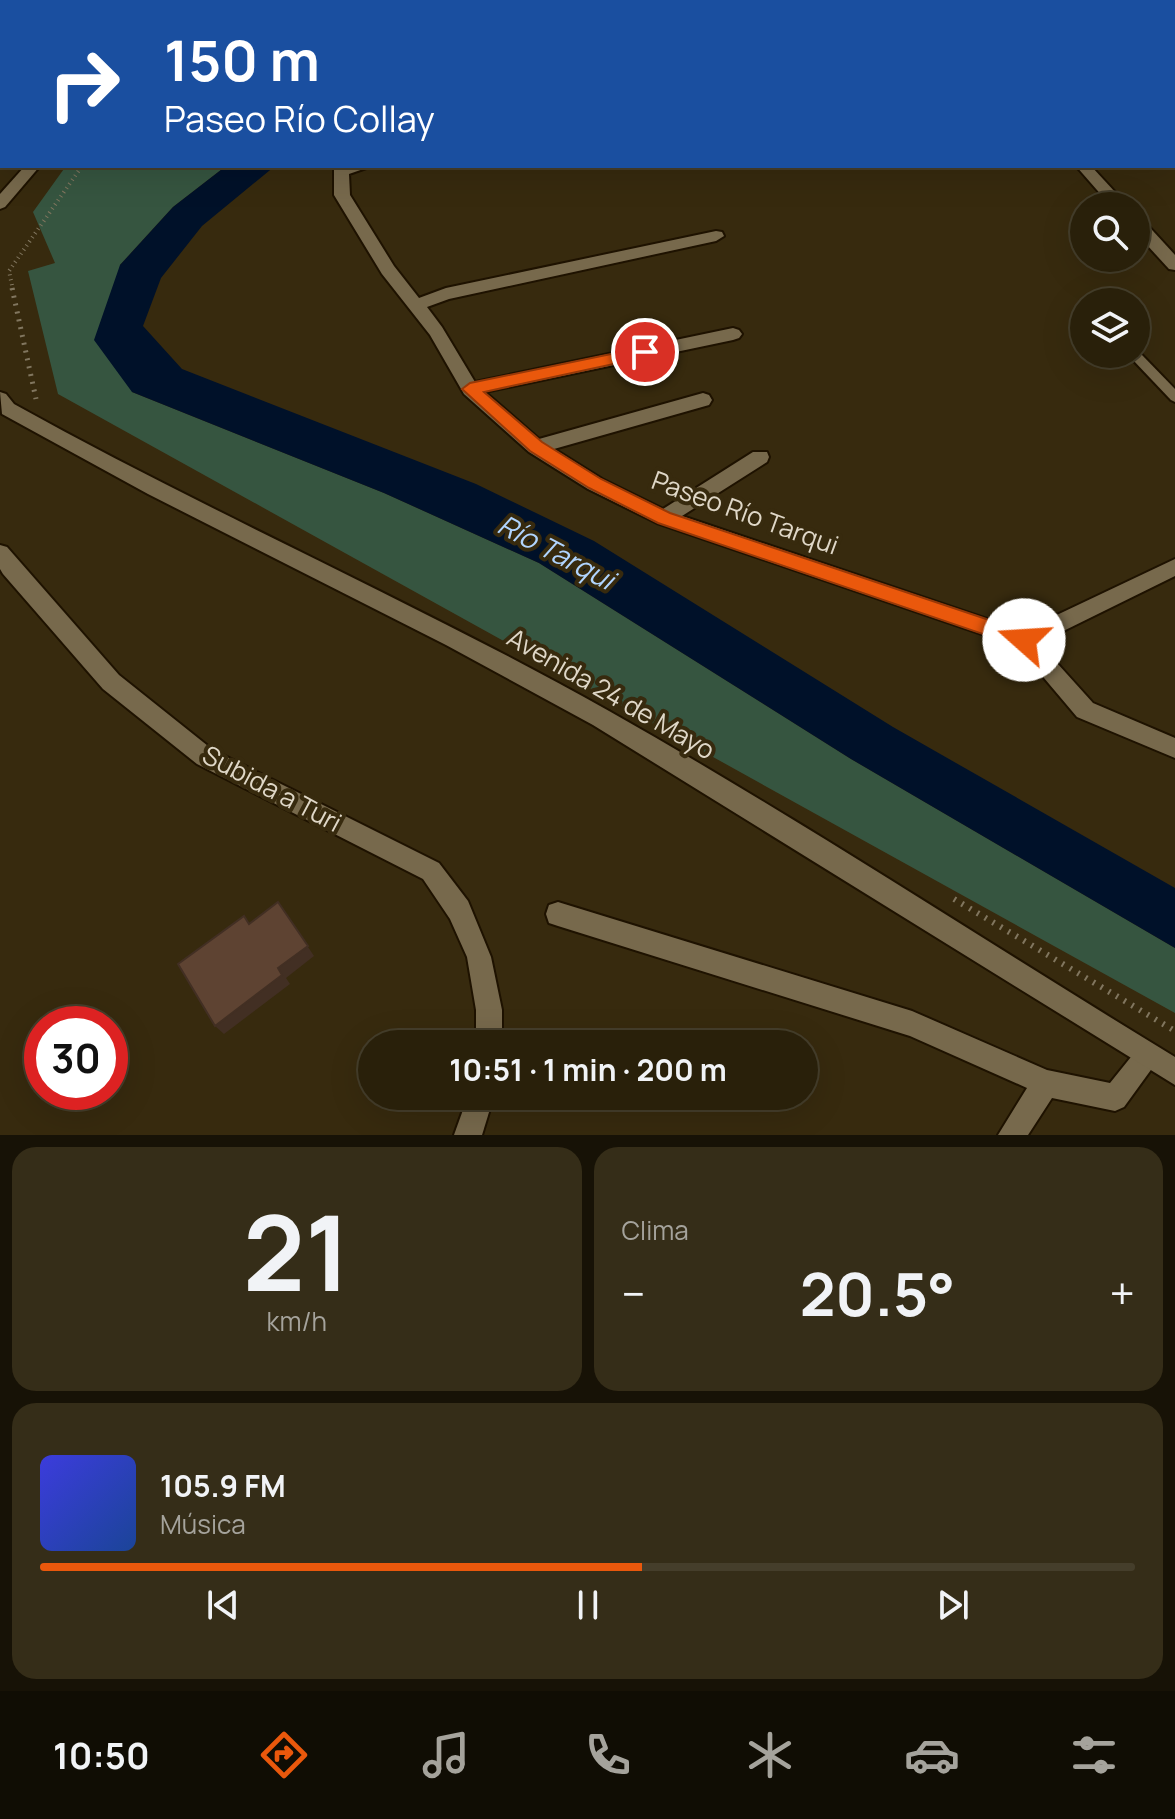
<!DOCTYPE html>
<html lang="es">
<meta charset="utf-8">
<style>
:root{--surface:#29200a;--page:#352d18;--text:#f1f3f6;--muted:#a5a39c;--line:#453e2b;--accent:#ea580c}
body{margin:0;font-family:Manrope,sans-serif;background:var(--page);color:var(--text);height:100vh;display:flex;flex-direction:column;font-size:30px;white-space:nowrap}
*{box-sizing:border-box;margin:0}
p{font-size:26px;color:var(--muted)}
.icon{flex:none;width:44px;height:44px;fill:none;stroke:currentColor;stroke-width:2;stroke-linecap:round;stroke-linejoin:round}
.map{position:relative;height:1135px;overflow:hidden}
.details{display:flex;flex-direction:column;gap:12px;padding:12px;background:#171206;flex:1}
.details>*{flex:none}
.banner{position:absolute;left:0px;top:0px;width:1176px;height:168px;box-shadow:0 8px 32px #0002,0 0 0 2px var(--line);background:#1a4fa0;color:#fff;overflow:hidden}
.controls{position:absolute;left:1070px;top:192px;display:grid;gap:16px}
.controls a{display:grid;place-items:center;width:80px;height:80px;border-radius:50%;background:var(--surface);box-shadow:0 8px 32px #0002,0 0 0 2px var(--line);font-size:40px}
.speed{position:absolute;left:24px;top:1006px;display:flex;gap:16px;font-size:40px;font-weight:700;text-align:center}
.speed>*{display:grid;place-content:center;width:104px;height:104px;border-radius:50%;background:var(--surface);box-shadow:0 8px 32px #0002,0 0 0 2px var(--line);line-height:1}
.speed .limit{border:12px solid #d22;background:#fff;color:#111}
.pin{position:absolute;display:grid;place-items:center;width:68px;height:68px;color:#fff;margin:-34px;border:4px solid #fff;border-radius:50%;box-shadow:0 2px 8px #0007}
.me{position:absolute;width:88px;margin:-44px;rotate:289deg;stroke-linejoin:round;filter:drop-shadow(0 0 6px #0008)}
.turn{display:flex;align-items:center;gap:28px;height:168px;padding:0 32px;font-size:36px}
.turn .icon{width:104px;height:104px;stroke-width:2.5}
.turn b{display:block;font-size:56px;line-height:68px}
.big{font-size:60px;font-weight:700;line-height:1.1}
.details .card{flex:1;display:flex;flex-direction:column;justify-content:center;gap:12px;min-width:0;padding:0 28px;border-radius:24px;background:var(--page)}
.details .dial{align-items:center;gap:0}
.dial b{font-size:104px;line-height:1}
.song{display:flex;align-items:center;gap:24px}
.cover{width:96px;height:96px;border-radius:12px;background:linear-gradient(135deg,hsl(240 70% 55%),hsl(220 70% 35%))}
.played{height:8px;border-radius:4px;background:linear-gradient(90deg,var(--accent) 55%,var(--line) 55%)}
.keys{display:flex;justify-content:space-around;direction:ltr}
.heat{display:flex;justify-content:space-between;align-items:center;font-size:44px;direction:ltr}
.details .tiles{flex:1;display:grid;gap:12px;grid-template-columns:1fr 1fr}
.card:last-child{grid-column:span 2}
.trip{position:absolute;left:358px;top:1030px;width:460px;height:80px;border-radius:40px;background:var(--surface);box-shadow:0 8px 32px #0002,0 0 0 2px var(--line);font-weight:700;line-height:80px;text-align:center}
.tab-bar{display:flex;height:128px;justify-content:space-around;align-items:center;background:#100d04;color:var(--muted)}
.tab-bar .icon{width:56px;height:56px}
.tab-bar .on{color:var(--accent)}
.tab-bar b{font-size:36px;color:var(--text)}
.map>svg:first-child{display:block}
.green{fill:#365540}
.water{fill:#001129}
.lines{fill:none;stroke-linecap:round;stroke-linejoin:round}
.service-casing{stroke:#1e1200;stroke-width:4}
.minor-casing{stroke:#1e1200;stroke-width:4}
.secondary-casing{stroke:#1e1200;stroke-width:4}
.path-far2{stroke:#81765f;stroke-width:4;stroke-dasharray:1 4;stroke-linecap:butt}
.path-far1{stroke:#81765f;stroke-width:5;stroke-dasharray:2 6;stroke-linecap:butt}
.path{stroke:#81765f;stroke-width:6;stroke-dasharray:2 7;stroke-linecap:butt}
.service{fill:#77694c;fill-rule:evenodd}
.minor{fill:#77694c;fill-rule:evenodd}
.secondary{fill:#77694c;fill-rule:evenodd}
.shaded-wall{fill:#422f23}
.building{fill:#5e4332;stroke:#422f23;stroke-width:2}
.route{fill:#ea580c;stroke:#983908;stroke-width:2}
.labels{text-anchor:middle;stroke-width:8;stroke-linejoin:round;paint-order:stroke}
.street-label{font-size:26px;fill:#dfd7c7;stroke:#372a0e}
.water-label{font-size:28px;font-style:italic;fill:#b0d4fe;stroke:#372a0e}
</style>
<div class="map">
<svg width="1175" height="1135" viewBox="0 0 1175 1135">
<rect width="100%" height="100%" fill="#372a0e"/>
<path class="green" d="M66 166H226L173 207 120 265 132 392 384 493 539 563 851 759 1175 948V1013L58 394 28 271 55 263 33 212Z"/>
<path class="water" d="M226 166H275L202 226 161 278 143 326 182 369 476 484 594 541 893 727 1175 888V948L851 759 539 563 384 493 132 392 94 340 120 265 173 207Z"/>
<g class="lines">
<defs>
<g id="service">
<path d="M478 0H487L488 2H479Z"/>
<path d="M1136 353 1141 354 1175 389V402L1171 400 1133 360 1131 357Z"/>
</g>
<g id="minor">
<rect x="345" y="0" width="12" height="2"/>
<path d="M884 0H900L901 2H885Z"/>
<rect x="1174" y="51" width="1" height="9"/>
<path d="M334 166H372L349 174 350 195 394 266 419 298 446 288 716 231 722 232 724 236 716 241 449 299 427 307 442 327 475 382 733 328 739 330 742 334 739 338 733 340 485 392 539 439 703 393 709 395 712 400 709 405 554 449 602 479 663 509 753 452H767L769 457 767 462 682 516 1023 631 1175 559V576L1039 643 1093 703 1175 738V758L1077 717 1017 646 657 523 588 489 529 452 464 394 430 335 382 274 334 195Z"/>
<path d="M1076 166H1091L1128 206H1111Z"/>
<path d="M1136 218 1142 219 1175 255V270L1169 269 1136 233Z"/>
<path d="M558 902 912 1011 1047 1070 1110 1083 1139 1047 1148 1043 1157 1047 1161 1056 1124 1107 1115 1111 1052 1098 1028 1135H998L1027 1088 910 1036 558 926 549 923 546 914 549 905Z"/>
</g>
<g id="secondary">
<path d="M25 166H40L5 207 0 209V194Z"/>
<path d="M0 392 6 394 14 404C210 513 415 602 609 711 802 820 986 942 1175 1057V1085L593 725 446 645 148 494 2 414Z"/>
<path d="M0 545 7 547 119 675 213 750 439 863 468 901 491 957 502 1010V1044H476V1010L467 957 450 919 423 879 197 764 103 689 3 574 0 569Z"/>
<path d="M468 1096H494L482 1135H454Z"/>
</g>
</defs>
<use href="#service" class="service-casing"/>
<use href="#minor" class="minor-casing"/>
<use href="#secondary" class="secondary-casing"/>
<path class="path-far2" d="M13 290 9 271 82 166"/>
<path class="path-far1" d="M12 288 36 399"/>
<path class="path" d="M954 899 1175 1031"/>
<use href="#service" class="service"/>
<use href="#minor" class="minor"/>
<use href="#secondary" class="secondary"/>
</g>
<g class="shaded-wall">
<path d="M2 120V157L0 160V123Z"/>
<path d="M278 902 314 956 286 978 290 984 224 1034 215 1026 278 968Z"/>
</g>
<g class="building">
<path d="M2 76V120L0 123V78Z"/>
<path d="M278 902 308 946 278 968 282 975 215 1026 178 964 244 916 249 924Z"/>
</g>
<path class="route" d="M645 347 651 348V356L484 392 542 442 601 479 670 513 1031 634 1033 640 1031 646 1024 648 658 523 589 488 530 451 462 389 470 383Z"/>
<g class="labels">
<g class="street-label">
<text transform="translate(745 513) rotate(20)" y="9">Paseo Río Tarqui</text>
<text transform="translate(611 694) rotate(30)" y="9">Avenida 24 de Mayo</text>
<text transform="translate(272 789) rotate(28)" y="9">Subida a Turi</text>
</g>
<g class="water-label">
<text transform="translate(556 552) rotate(28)" y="10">Río Tarqui</text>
</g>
</g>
</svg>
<div class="controls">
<a><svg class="icon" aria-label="search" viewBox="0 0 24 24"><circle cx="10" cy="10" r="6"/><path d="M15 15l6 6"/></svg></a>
<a><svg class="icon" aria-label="layers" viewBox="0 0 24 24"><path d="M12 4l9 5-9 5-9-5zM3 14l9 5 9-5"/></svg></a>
</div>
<div class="speed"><div class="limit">30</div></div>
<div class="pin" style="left:645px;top:352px;background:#d93025"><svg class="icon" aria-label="arrive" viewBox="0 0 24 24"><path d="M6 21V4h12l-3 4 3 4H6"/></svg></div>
<svg class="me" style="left:1024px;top:640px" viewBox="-20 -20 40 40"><circle r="19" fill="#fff"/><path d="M0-13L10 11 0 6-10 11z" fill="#ea580c"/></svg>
<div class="trip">10:51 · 1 min · 200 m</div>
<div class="banner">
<div class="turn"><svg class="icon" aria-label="right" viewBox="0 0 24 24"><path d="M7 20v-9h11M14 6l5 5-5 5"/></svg><div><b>150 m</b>Paseo Río Collay</div></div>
</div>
</div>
<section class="details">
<div class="tiles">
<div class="card dial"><b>21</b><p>km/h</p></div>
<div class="card"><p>Clima</p>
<div class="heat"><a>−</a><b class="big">20.5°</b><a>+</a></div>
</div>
<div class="card">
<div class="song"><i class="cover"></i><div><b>105.9 FM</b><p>Música</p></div></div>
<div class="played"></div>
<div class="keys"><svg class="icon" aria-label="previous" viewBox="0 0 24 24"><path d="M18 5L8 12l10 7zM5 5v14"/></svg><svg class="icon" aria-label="pause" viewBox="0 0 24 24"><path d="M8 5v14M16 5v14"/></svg><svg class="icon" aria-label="next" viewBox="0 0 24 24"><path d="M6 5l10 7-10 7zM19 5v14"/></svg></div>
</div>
</div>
</section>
<nav class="tab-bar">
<b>10:50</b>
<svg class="icon on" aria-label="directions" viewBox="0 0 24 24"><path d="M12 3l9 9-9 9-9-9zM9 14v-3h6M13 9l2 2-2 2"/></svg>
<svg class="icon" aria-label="music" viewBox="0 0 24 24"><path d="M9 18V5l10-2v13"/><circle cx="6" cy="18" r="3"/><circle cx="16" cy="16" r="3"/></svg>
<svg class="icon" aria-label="phone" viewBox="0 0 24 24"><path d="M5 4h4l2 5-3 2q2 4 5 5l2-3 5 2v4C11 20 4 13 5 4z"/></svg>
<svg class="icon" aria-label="climate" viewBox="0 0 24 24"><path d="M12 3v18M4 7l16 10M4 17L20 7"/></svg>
<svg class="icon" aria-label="car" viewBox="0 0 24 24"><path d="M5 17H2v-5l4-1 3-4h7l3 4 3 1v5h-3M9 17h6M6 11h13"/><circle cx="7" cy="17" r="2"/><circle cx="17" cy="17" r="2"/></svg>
<svg class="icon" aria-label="filters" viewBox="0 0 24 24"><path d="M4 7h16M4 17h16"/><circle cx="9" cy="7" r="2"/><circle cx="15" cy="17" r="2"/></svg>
</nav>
